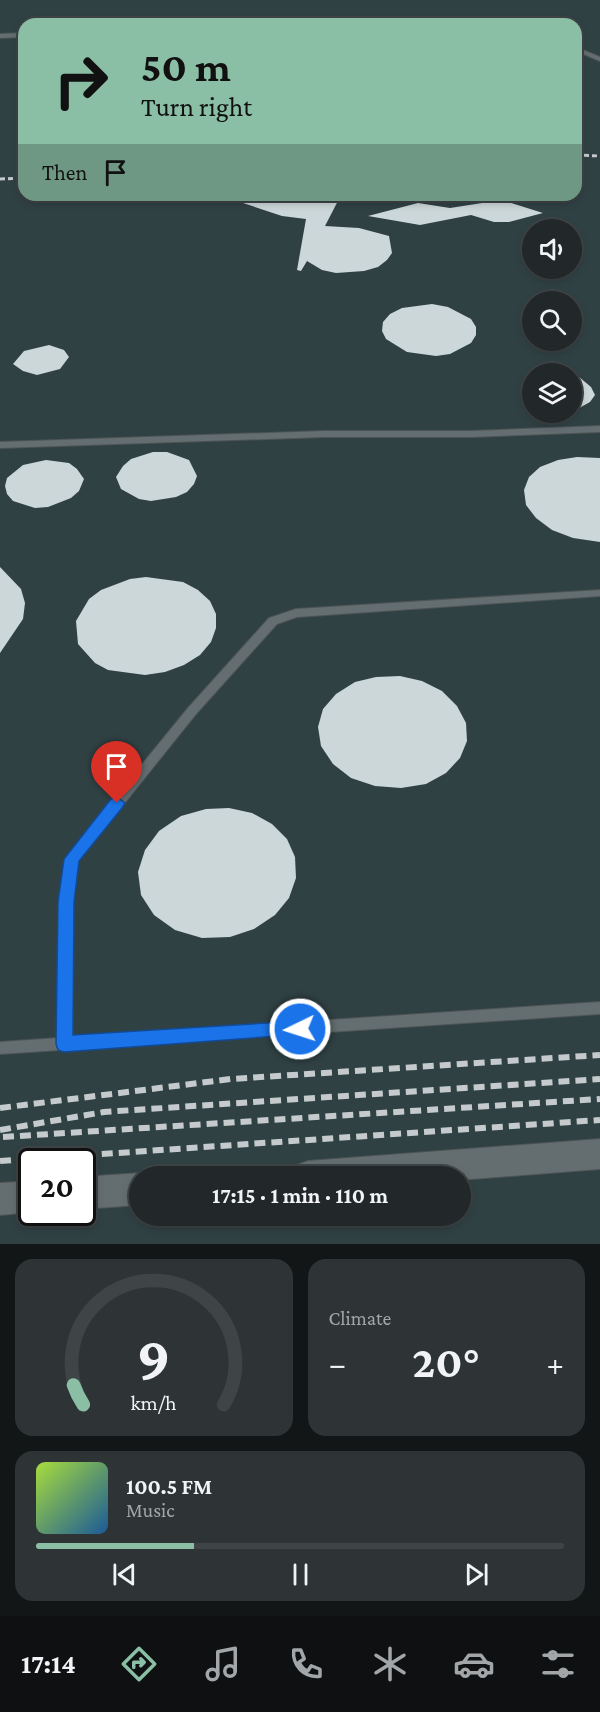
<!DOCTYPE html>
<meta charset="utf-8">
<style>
:root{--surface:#22282a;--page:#2e3436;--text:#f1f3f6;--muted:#a2a6a8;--line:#3f4447;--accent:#8abfa5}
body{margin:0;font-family:"Crimson Pro",serif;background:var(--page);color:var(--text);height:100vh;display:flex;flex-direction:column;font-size:22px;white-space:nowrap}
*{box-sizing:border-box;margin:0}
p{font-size:20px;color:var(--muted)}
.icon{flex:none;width:33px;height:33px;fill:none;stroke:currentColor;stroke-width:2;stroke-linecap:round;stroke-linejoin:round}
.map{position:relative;height:1244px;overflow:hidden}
.side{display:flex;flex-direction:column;gap:15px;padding:15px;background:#131617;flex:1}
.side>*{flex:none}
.guide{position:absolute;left:18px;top:18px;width:564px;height:183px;border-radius:18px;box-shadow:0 3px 9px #0003,0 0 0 2px var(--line);background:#8abfa5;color:#111;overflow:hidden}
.tools{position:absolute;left:522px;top:219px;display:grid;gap:12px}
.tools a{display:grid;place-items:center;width:60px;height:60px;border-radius:50%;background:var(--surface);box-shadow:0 3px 9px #0003,0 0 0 2px var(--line);font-size:30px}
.speed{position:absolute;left:18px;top:1148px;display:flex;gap:12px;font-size:30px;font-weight:700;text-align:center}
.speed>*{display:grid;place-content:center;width:78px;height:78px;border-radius:50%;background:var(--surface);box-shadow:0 3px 9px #0003,0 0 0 2px var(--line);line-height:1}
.speed .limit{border:3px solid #111;border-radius:9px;background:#fff;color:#111}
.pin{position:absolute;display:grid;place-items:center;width:51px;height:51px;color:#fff;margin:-62px -26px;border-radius:50% 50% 50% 0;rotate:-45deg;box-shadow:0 0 6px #0007}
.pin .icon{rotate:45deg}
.me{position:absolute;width:66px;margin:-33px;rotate:266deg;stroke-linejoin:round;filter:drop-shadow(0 0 4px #0008)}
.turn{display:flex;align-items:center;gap:21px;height:126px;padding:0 24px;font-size:27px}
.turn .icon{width:78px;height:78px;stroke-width:2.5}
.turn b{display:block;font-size:42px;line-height:51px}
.then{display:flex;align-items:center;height:57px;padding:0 24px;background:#0003;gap:12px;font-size:22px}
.big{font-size:45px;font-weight:700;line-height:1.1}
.side .widget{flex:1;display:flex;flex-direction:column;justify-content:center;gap:9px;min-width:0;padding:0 21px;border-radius:18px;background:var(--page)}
.side .dial{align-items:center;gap:0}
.dial svg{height:156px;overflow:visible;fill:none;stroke:var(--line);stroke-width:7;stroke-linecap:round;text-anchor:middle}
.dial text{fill:var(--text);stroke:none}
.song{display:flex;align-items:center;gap:18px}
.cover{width:72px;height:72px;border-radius:9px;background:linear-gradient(135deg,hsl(80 70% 55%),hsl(210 70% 35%))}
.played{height:6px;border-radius:3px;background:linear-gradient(90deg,var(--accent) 30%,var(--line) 30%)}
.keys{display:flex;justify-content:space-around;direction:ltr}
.heat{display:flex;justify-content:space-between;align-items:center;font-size:33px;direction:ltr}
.side .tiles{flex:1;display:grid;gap:15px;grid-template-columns:1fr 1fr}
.widget:last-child{grid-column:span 2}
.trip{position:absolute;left:129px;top:1166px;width:342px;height:60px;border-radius:30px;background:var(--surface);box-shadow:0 3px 9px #0003,0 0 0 2px var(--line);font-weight:700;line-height:60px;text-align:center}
.tab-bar{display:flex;height:96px;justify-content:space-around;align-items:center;background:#0e1011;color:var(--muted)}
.tab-bar .icon{width:42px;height:42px}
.tab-bar .active{color:var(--accent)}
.tab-bar b{font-size:27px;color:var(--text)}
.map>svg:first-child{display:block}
.built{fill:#304144;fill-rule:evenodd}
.building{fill:#ccd7d9}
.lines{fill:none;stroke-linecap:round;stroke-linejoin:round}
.service-casing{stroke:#4d5455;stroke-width:2}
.minor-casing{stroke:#4d5455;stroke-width:2}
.service{fill:#646e70;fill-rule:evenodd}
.minor{fill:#646e70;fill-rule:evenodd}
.rail-far1{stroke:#c5cbcc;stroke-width:3;stroke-dasharray:5 3;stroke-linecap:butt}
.rail{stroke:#c5cbcc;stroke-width:6;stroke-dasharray:11 6;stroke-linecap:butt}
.route{fill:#1a73e8;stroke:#114b97;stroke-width:1.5}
</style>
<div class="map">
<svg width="600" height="1244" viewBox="0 0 600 1244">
<rect width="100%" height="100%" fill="#2e3638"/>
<path class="built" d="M0 0H600V1244H0ZM24 24H576V195H24ZM532 230H572V268H532ZM532 302H572V340H532ZM532 374H572V412H532ZM32 1161H82V1212H32ZM140 1176H460V1215H140Z"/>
<g class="building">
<path d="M232 195H341L325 226 359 228 389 236 392 253 387 260 378 267 364 271 336 273 322 270 307 261 301 271 297 270 306 219 282 216 231 199Z"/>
<path d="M495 201 508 202 543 213 509 222H494L471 215 420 225 368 216 418 203 450 208Z"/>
<path d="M432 304 448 307 471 319 476 327V335L471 343 450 354 436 356 407 352 386 339 382 331 383 322 390 314 402 308Z"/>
<path d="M49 345 64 350 69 357 60 369 37 375 23 371 13 364 24 351Z"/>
<path d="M572 371 591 387 595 395 590 402 572 412Z"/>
<path d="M153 452H167L189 460 197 476 194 484 187 492 176 497 151 501 139 499 121 489 116 477 123 466 131 459Z"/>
<path d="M577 457 600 458V542L573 538 552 530 536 518 526 505 524 490 529 477 540 467 558 460Z"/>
<path d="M46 460 69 463 77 469 84 479 79 491 71 498 48 507 35 508 13 501 7 494 5 486 7 478 23 465Z"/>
<path d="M0 567 21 589 25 603 23 619 0 653Z"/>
<path d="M146 577 183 582 198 590 210 601 216 614V628L211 642 200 655 184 665 165 672 145 675 108 670 95 663 78 644 76 621 89 599 101 590 130 579Z"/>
<path d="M400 676 422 681 442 691 457 706 466 723 467 741 460 758 446 773 426 784 401 788 375 786 351 778 333 764 321 746 318 727 323 709 336 694 355 682 376 677Z"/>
<path d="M229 808 252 813 272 824 287 839 295 857 296 878 289 898 275 915 254 929 230 937 202 938 175 930 154 915 141 895 138 872 145 850 159 831 181 816 206 809Z"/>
</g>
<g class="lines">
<defs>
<g id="service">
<path d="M407 22H518L521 24H404Z"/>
<path d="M24 33V37L0 38V34Z"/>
<path d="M576 47 600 57V61L576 51Z"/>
<path d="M600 426V432L472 437H324L0 448V442L324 431H472Z"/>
<path d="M600 590V596L297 617 277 624 196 714 78 861 72 902V1037L600 1002V1014L0 1054V1042L58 1038 60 902 68 855 188 708 269 618 296 609Z"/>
</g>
<g id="minor">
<path d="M600 1139V1169L460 1180V1176H292L297 1165 308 1161Z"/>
<path d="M140 1173 147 1176H140V1205L82 1209V1177Z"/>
<path d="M32 1181V1212H34L0 1215V1183Z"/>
</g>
</defs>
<use href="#service" class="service-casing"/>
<use href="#minor" class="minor-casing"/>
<use href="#service" class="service"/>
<use href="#minor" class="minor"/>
<g class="rail-far1">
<path d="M576 155 600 156"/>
<path d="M0 179 24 178"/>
</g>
<g class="rail">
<path d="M0 1108 231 1079 600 1055"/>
<path d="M0 1130 104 1112 600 1079"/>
<path d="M3 1137 600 1099"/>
<path d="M0 1161 600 1120"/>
</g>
</g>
<path class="route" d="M117 797 125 803 122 808 79 861 74 902 73 1035 300 1021 306 1023 309 1029 306 1034 64 1052 58 1050 56 1044 58 902 64 859 111 799Z"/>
</svg>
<div class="tools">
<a><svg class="icon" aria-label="sound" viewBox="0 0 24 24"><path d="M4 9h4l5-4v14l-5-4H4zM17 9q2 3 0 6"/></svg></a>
<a><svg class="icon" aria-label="search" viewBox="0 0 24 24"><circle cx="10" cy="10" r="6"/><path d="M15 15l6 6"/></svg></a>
<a><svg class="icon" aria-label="layers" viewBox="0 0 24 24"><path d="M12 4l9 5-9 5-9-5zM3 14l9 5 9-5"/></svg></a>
</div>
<div class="speed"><div class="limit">20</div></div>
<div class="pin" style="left:117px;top:803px;background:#d93025"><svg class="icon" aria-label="arrive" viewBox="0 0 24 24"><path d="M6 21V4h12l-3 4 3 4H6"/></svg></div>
<svg class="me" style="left:300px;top:1029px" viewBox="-20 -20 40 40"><circle r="17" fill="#1a73e8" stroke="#fff" stroke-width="3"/><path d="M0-11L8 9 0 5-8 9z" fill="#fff"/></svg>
<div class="trip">17:15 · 1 min · 110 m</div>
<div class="guide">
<div class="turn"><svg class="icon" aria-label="right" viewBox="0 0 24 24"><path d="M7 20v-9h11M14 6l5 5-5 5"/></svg><div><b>50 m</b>Turn right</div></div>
<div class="then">Then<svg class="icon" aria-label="arrive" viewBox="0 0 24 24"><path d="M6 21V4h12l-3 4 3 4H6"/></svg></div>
</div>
</div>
<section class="side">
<div class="tiles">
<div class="widget dial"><svg viewBox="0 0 100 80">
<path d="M14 69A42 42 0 1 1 86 69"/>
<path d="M14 69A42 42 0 0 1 9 59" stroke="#8abfa5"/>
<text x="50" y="56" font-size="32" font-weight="700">9</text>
<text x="50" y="72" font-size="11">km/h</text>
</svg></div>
<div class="widget"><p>Climate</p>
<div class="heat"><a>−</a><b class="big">20°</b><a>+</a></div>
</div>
<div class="widget">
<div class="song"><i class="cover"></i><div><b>100.5 FM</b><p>Music</p></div></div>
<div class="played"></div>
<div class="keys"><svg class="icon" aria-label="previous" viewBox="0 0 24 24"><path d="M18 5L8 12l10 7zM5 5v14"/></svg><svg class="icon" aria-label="pause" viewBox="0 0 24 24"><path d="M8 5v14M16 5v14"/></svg><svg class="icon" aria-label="next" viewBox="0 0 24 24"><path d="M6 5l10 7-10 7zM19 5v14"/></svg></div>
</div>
</div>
</section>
<nav class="tab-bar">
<b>17:14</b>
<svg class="icon active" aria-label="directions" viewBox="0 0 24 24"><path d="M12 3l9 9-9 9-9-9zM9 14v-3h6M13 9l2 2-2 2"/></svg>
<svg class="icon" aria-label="music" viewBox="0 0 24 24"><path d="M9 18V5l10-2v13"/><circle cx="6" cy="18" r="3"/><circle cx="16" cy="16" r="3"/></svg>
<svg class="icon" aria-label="phone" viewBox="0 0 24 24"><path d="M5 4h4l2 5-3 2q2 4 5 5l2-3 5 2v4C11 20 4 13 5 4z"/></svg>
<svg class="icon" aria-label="climate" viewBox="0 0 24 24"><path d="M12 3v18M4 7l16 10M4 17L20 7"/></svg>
<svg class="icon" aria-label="car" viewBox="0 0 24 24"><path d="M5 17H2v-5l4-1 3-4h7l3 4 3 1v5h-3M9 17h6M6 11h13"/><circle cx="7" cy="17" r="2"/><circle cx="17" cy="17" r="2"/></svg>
<svg class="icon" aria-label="filters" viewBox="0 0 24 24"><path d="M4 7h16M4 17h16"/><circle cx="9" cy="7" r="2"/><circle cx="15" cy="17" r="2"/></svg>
</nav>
